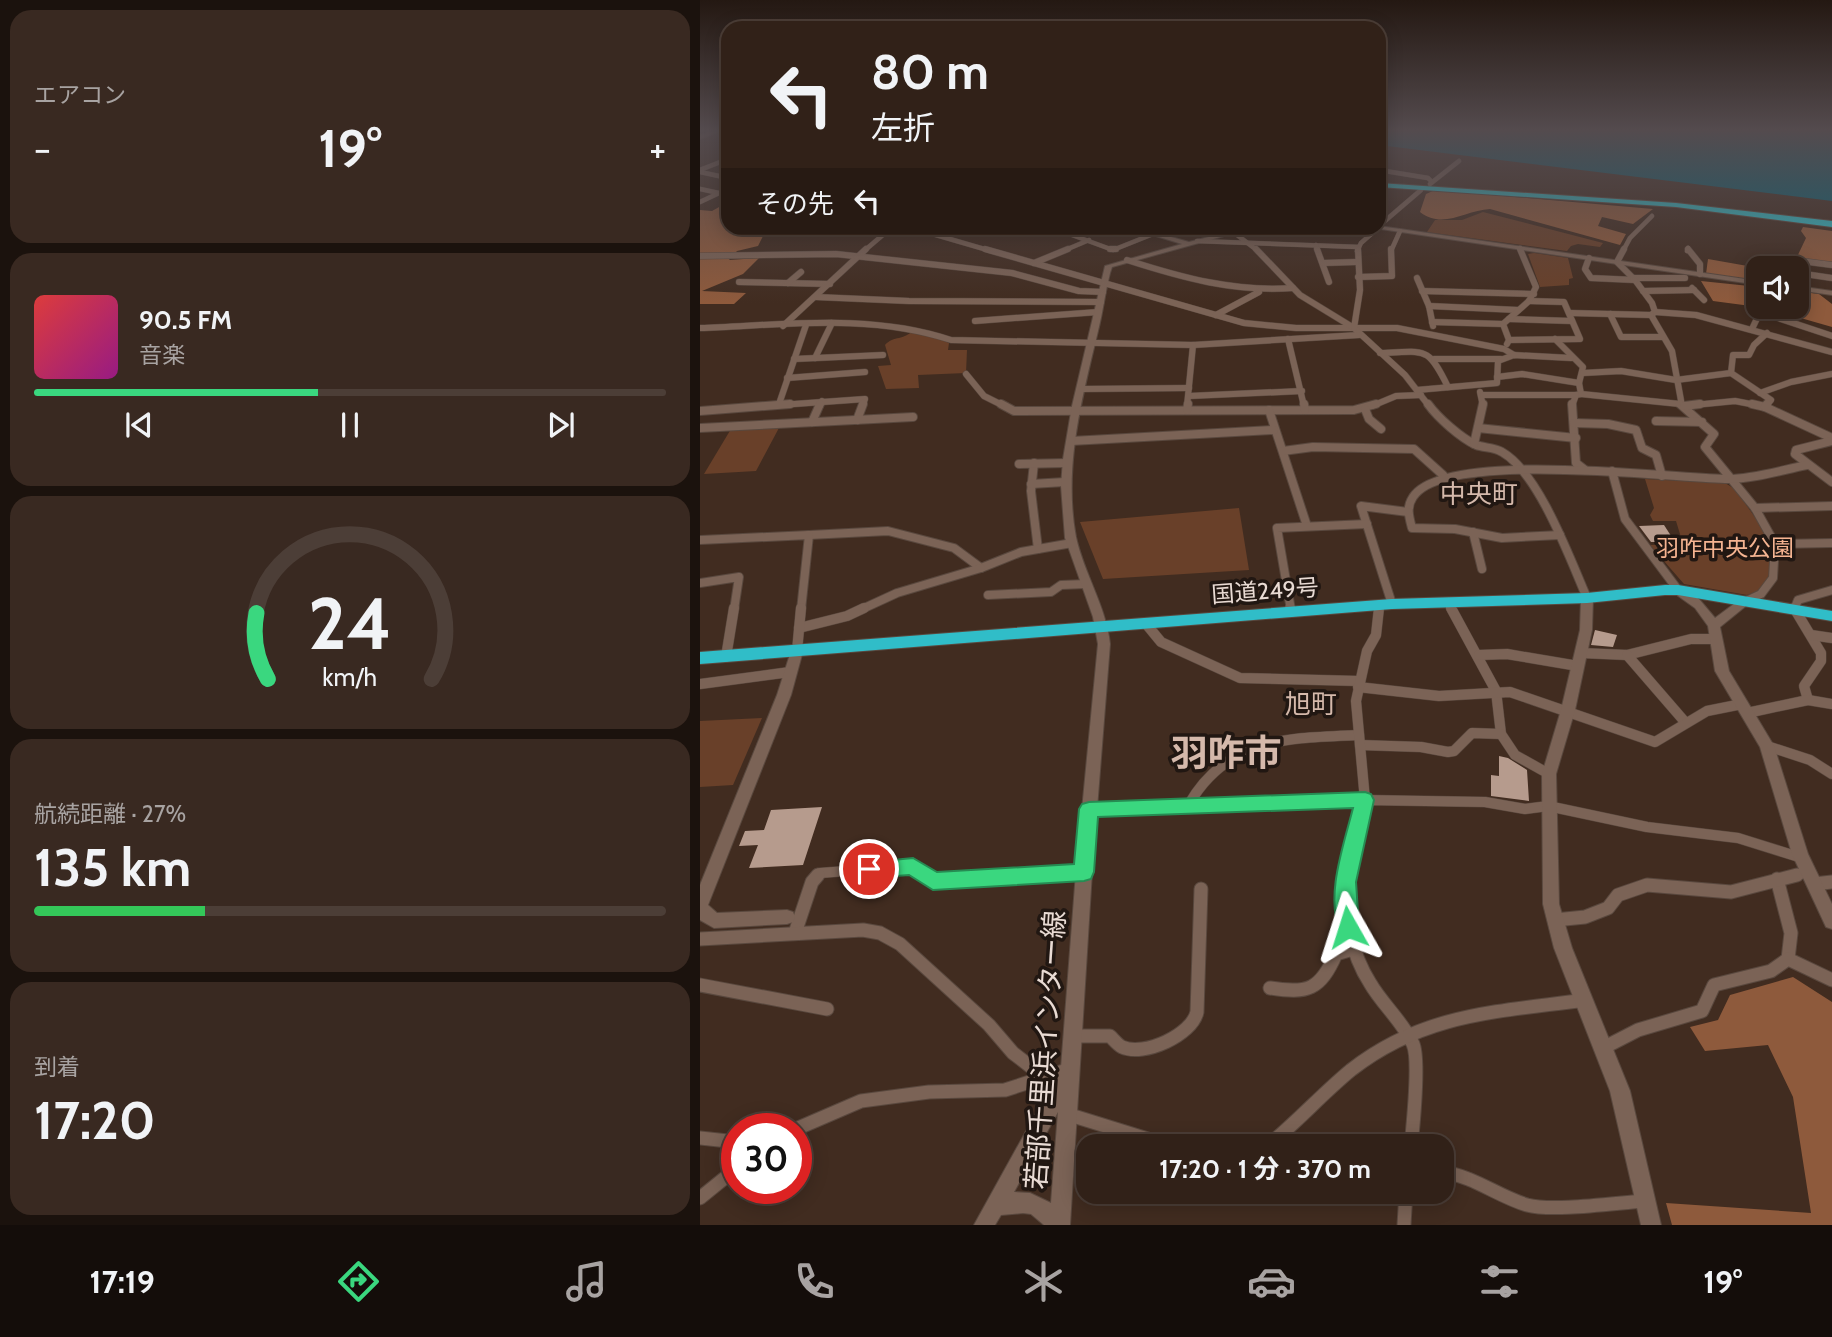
<!DOCTYPE html>
<html lang="ja">
<meta charset="utf-8">
<style>
:root{--surface:#312118;--page:#392921;--text:#f1f3f6;--muted:#a8a3a2;--line:#4c3e37;--accent:#3ad77f}
body{margin:0;font-family:Cabin,"Noto Sans JP",sans-serif;background:var(--page);color:var(--text);height:100vh;display:flex;flex-direction:column;font-size:26px;white-space:nowrap}
*{box-sizing:border-box;margin:0}
p{font-size:23px;color:var(--muted)}
.icon{flex:none;width:38px;height:38px;fill:none;stroke:currentColor;stroke-width:2;stroke-linecap:round;stroke-linejoin:round}
.map{position:relative;flex:1;overflow:hidden}
.panel{display:flex;flex-direction:column;gap:10px;padding:10px;background:#1b120d;width:700px}
.panel>*{flex:none}
.top-card{position:absolute;left:21px;top:21px;width:665px;height:214px;border-radius:21px;box-shadow:0 4px 18px #0003,0 0 0 2px var(--line);background:#312118;color:var(--text);overflow:hidden}
.controls{position:absolute;left:1046px;top:256px;display:grid;gap:14px}
.controls a{display:grid;place-items:center;width:63px;height:63px;border-radius:14px;background:var(--surface);box-shadow:0 4px 18px #0003,0 0 0 2px var(--line);font-size:35px}
.speed{position:absolute;left:21px;top:1113px;display:flex;gap:14px;font-size:35px;font-weight:700;text-align:center}
.speed>*{display:grid;place-content:center;width:91px;height:91px;border-radius:50%;background:var(--surface);box-shadow:0 4px 18px #0003,0 0 0 2px var(--line);line-height:1}
.speed .limit{border:10px solid #d22;background:#fff;color:#111}
.pin{position:absolute;display:grid;place-items:center;width:60px;height:60px;color:#fff;margin:-30px;border:4px solid #fff;border-radius:50%;box-shadow:0 2px 7px #0007}
.me{position:absolute;width:77px;margin:-38px;rotate:354deg;stroke-linejoin:round;filter:drop-shadow(0 0 5px #0008)}
.turn{display:flex;align-items:center;gap:24px;height:147px;padding:0 35px;font-size:32px}
.turn .icon{width:91px;height:91px;stroke-width:2.5}
.turn b{display:block;font-size:49px;line-height:60px}
.then{display:flex;align-items:center;height:66px;padding:0 35px;background:#0003;gap:14px;font-size:26px}
.big{font-size:52px;font-weight:700;line-height:1.1}
.panel .tile{flex:1;display:flex;flex-direction:column;justify-content:center;gap:10px;min-width:0;padding:0 24px;border-radius:21px;background:var(--page)}
.panel .dial{align-items:center;gap:0}
.dial svg{height:182px;overflow:visible;fill:none;stroke:var(--line);stroke-width:7;stroke-linecap:round;text-anchor:middle}
.dial text{fill:var(--text);stroke:none}
.song{display:flex;align-items:center;gap:21px}
.cover{width:84px;height:84px;border-radius:10px;background:linear-gradient(135deg,hsl(0 70% 55%),hsl(310 70% 35%))}
.played{height:7px;border-radius:4px;background:linear-gradient(90deg,var(--accent) 45%,var(--line) 45%)}
.keys{display:flex;justify-content:space-around;direction:ltr}
.heat{display:flex;justify-content:space-between;align-items:center;font-size:38px;direction:ltr}
.charge{height:10px;border-radius:5px;background:linear-gradient(90deg,#34c759 27%,var(--line) 0)}
.trip{position:absolute;left:376px;top:1134px;width:378px;height:70px;border-radius:21px;background:var(--surface);box-shadow:0 4px 18px #0003,0 0 0 2px var(--line);font-weight:700;line-height:70px;text-align:center}
.tab-bar{display:flex;height:112px;justify-content:space-around;align-items:center;background:#140d0a;color:var(--muted)}
.tab-bar .icon{width:49px;height:49px}
.tab-bar .current{color:var(--accent)}
.tab-bar b{font-size:32px;color:var(--text)}
main{display:flex;flex:1;min-height:0}
.map>svg:first-child{display:block}
.green{fill:#694029}
.forest{fill:#8e5a3c}
.water{fill:#046276}
.building{fill:#b69b8d}
.lines{fill:none;stroke-linecap:round;stroke-linejoin:round}
.street-far4-casing{stroke:#59483e;stroke-width:5}
.street-far3-casing{stroke:#59483e;stroke-width:7}
.street-far2-casing{stroke:#59483e;stroke-width:10}
.street-far1-casing{stroke:#59483e;stroke-width:11}
.street-casing{stroke:#59483e;stroke-width:15}
.secondary-casing{stroke:#59483e;stroke-width:2}
.highway-casing{stroke:#59483e;stroke-width:2}
.street-far4{stroke:#7b6356;stroke-width:4.5}
.street-far3{stroke:#7b6356;stroke-width:6}
.street-far2{stroke:#7b6356;stroke-width:8}
.street-far1{stroke:#7b6356;stroke-width:10}
.street{stroke:#7b6356;stroke-width:13}
.secondary{fill:#7b6356;fill-rule:evenodd}
.highway{fill:#30bdc8;fill-rule:evenodd}
.route{fill:#3ad77f;stroke:#268c53;stroke-width:2}
.labels{text-anchor:middle;stroke-width:7;stroke-linejoin:round;paint-order:stroke}
.park-label{font-size:23px;fill:#f5b491;stroke:#211712}
.street-label{font-size:23px;fill:#e9dbd4;stroke:#211712}
.quarter-label{font-size:26px;fill:#d5b9ab;stroke:#211712}
.near-street-label{font-size:28px;fill:#e9dbd4;stroke:#211712}
.town-label{font-size:37px;font-weight:bold;fill:#d5b9ab;stroke:#211712}
</style>
<main>
<section class="panel">
<div class="tile"><p>エアコン</p>
<div class="heat"><a>−</a><b class="big">19°</b><a>+</a></div>
</div>
<div class="tile">
<div class="song"><i class="cover"></i><div><b>90.5 FM</b><p>音楽</p></div></div>
<div class="played"></div>
<div class="keys"><svg class="icon" aria-label="previous" viewBox="0 0 24 24"><path d="M18 5L8 12l10 7zM5 5v14"/></svg><svg class="icon" aria-label="pause" viewBox="0 0 24 24"><path d="M8 5v14M16 5v14"/></svg><svg class="icon" aria-label="next" viewBox="0 0 24 24"><path d="M6 5l10 7-10 7zM19 5v14"/></svg></div>
</div>
<div class="tile dial"><svg viewBox="0 0 100 80">
<path d="M14 69A42 42 0 1 1 86 69"/>
<path d="M14 69A42 42 0 0 1 9 40" stroke="#3ad77f"/>
<text x="50" y="56" font-size="32" font-weight="700">24</text>
<text x="50" y="72" font-size="11">km/h</text>
</svg></div>
<div class="tile"><p>航続距離 · 27%</p><b class="big">135 km</b><div class="charge"></div></div>
<div class="tile"><p>到着</p><b class="big">17:20</b></div>
</section>
<div class="map">
<svg width="1132" height="1225" viewBox="0 0 1132 1225">
<rect width="100%" height="100%" fill="#412c20"/>
<g class="green">
<path d="M783 212 903 243 900 247 878 244 871 246 867 251 727 232 735 220H762Z"/>
<path d="M834 253 868 258 873 278 869 279V285L840 287 828 254Z"/>
<path d="M213 330 234 335 249 343 248 350H267L266 373 218 375 219 388 186 389 178 366 191 365 185 345C194 335 204 341 213 330Z"/>
<path d="M80 426 56 471 4 474 31 429Z"/>
<path d="M945 479 1025 483 1035 489 1071 540V577L1061 590 1047 595 984 584 950 545 983 544 976 521H953L950 515 954 508Z"/>
<path d="M539 508 549 570 403 579 380 522Z"/>
<path d="M62 718 33 785 0 787V721Z"/>
</g>
<g class="forest">
<path d="M735 190 953 209 933 224 902 217 898 226 926 234 920 245 790 209C766 210 743 230 720 212L726 194Z"/>
<path d="M28 202V228H67L58 246 37 251 29 260 59 258 43 274 2 291 46 293 34 304H0V210L12 211Z"/>
<path d="M1103 227 1132 231V263L1096 259 1106 238 1101 231Z"/>
<path d="M1008 259 1059 268V281L1006 274Z"/>
<path d="M1001 281 1059 287V306H1097V291L1119 294 1132 304V327L1066 308 1013 301Z"/>
<path d="M1093 977 1132 1002V1225H972L966 1203 1111 1213 1093 1097 1068 1045 1005 1051 990 1027 1018 1020 1030 995Z"/>
</g>
<path class="water" d="M679 131H1132V201L679 145Z"/>
<g class="building">
<path d="M964 525 975 542H951L939 526Z"/>
<path d="M895 630 917 635 913 647 891 645Z"/>
<path d="M799 756 808 758 827 770 829 801 791 796V775L799 776Z"/>
<path d="M122 807 103 865 49 868 58 845 39 846 45 831 64 830 71 810Z"/>
</g>
<g class="lines">
<defs>
<g id="street-far4">
<path d="M0 170 28 159"/>
<path d="M679 170 728 178 732 182"/>
<path d="M0 172 28 178"/>
<path d="M730 184 759 161"/>
<path d="M0 189 28 195"/>
<path d="M0 202 17 194"/>
<path d="M679 226 721 190"/>
<path d="M212 228 291 251"/>
<path d="M353 228 413 250 453 234"/>
<path d="M528 228 558 251"/>
<path d="M548 228 668 234"/>
<path d="M497 241 659 247"/>
<path d="M616 245 618 251"/>
<path d="M820 248 821 251"/>
<path d="M164 251 191 228"/>
<path d="M363 251 389 240"/>
<path d="M657 251 661 243 678 228"/>
<path d="M691 251 700 231"/>
<path d="M923 251 930 238 952 216"/>
<path d="M987 251 988 248"/>
</g>
<g id="street-far3">
<path d="M285 249 544 323 596 328H697L804 349 814 355"/>
<path d="M410 249H416"/>
<path d="M556 249 600 295 654 328 705 375 729 406"/>
<path d="M617 249 629 282"/>
<path d="M924 249 917 262 935 280 952 303 955 312 951 315 972 351 982 406"/>
<path d="M988 249 1000 264V274"/>
<path d="M0 256 136 254 312 273 379 291 403 292"/>
<path d="M889 258 885 269 891 278 935 280"/>
<path d="M427 260C483 278 534 292 593 288"/>
<path d="M334 263 368 249"/>
<path d="M623 263 656 262"/>
<path d="M1098 273 1132 278"/>
<path d="M1097 275 1101 261 1132 265"/>
<path d="M658 277 692 276 691 249"/>
<path d="M717 278 729 306 733 326"/>
<path d="M933 278H985"/>
<path d="M39 282 130 284"/>
<path d="M88 283 101 272"/>
<path d="M992 288 1004 300"/>
<path d="M722 291 834 294"/>
<path d="M943 291 994 290"/>
<path d="M116 297 209 301 401 302"/>
<path d="M729 306 818 310"/>
<path d="M955 312 996 315 1132 352"/>
<path d="M870 313 951 315"/>
<path d="M910 314 921 337H963"/>
<path d="M516 315 559 292"/>
<path d="M809 319 872 321"/>
<path d="M275 321 398 312"/>
<path d="M732 322 803 324"/>
<path d="M83 326 166 249"/>
<path d="M0 328C84 325 170 313 251 340L493 345 659 335"/>
<path d="M654 328 660 290 658 249"/>
<path d="M1052 329 1060 312 1132 336"/>
<path d="M588 339 604 406"/>
<path d="M855 339 883 367 879 383 881 394 876 395 872 406"/>
<path d="M809 340 880 339 864 302 829 301"/>
<path d="M807 344 809 340 803 324 829 301 836 287 820 249"/>
<path d="M680 353C725 352 727 344 748 387"/>
<path d="M115 358 132 323"/>
<path d="M94 359 183 355"/>
<path d="M734 359H801"/>
<path d="M883 373 921 371 976 380 1031 373 1071 400 1066 406"/>
<path d="M1031 373 1033 355H1049L1054 345 1067 333"/>
<path d="M266 374 284 396 304 406"/>
<path d="M797 377 822 374 879 383"/>
<path d="M87 378 165 372"/>
<path d="M382 389 489 388"/>
<path d="M717 390 797 383 798 361 814 355 871 358"/>
<path d="M780 392 783 406"/>
<path d="M1060 393 1091 382 1132 374"/>
<path d="M881 394 980 404"/>
<path d="M783 395H876"/>
<path d="M489 396 602 391"/>
<path d="M79 404 106 325"/>
<path d="M66 406 165 399 162 406"/>
<path d="M120 406 122 401"/>
<path d="M487 406 493 345"/>
<path d="M672 406 696 396 721 395"/>
<path d="M984 406 1035 401 1061 406"/>
</g>
<g id="street-far2">
<path d="M301 404 314 411 654 410 676 404"/>
<path d="M604 404 605 410"/>
<path d="M728 404C738 418 761 438 776 445 784 448 794 447 802 452 839 473 870 559 887 598"/>
<path d="M872 404 876 463 885 470"/>
<path d="M980 404 1014 434 1005 447 1055 508 1075 544 1073 578 1061 594 1046 601"/>
<path d="M1052 404 1065 407"/>
<path d="M1067 404 1065 407 1132 438"/>
<path d="M984 406 1000 404"/>
<path d="M665 409 669 419 681 429"/>
<path d="M487 410 488 404"/>
<path d="M569 410 607 526"/>
<path d="M0 411 90 404"/>
<path d="M157 420 163 404"/>
<path d="M956 421 1002 422"/>
<path d="M112 422 120 404"/>
<path d="M874 423 908 424 936 430 942 448 956 455 962 476"/>
<path d="M0 428 213 417"/>
<path d="M778 428 876 438"/>
<path d="M371 441 574 430"/>
<path d="M1132 441 1096 450 1095 454 1132 482"/>
<path d="M774 444 783 404"/>
<path d="M583 451 613 447 714 449 743 475"/>
<path d="M334 463 331 491 338 549"/>
<path d="M319 464 367 463"/>
<path d="M912 471 925 519 978 590"/>
<path d="M331 484 365 482"/>
<path d="M1055 508 1132 506"/>
<path d="M773 532 782 569"/>
<path d="M109 535 188 531 254 548 281 568 321 552 372 543"/>
<path d="M860 535 802 538 755 529 712 528C709 517 706 507 713 497 743 449 971 478 1028 479 1053 479 1082 470 1107 465"/>
<path d="M0 540 109 535 101 610"/>
<path d="M1075 544 1132 543"/>
<path d="M0 583 39 577 34 610"/>
<path d="M288 595 351 592 361 585 386 584"/>
<path d="M748 602 752 610"/>
<path d="M692 604 661 506 708 512"/>
<path d="M160 610 197 593 281 568"/>
<path d="M591 610 577 528 667 524"/>
<path d="M679 610V606"/>
<path d="M1094 610 1098 600 1132 590"/>
</g>
<g id="street-far1">
<path d="M590 608 591 612"/>
<path d="M751 608 796 691 801 734 815 755 849 774"/>
<path d="M1094 608 1121 653V661L1104 686 1108 700"/>
<path d="M447 625 461 642 540 678 659 681"/>
<path d="M99 628 147 616 164 608"/>
<path d="M1111 635 1132 638"/>
<path d="M97 651 101 608"/>
<path d="M881 653 927 655 991 639H1016"/>
<path d="M779 655 807 654 878 666"/>
<path d="M927 655 985 722"/>
<path d="M26 657 34 608"/>
<path d="M0 684 90 672"/>
<path d="M658 687 739 696 810 692 955 742 1007 711 1042 704"/>
<path d="M1047 713 1108 700 1132 704"/>
<path d="M660 745 721 747 748 752 754 751 772 733 801 734"/>
<path d="M1067 746 1110 760 1132 774"/>
<path d="M489 804C528 737 589 738 659 735"/>
<path d="M389 809 665 800 785 802 825 809 848 806 947 827 1038 838 1102 858"/>
<path d="M117 877 120 873 213 866 227 877"/>
<path d="M307 877 384 872"/>
<path d="M646 877 665 800 656 701 667 651 676 635 679 608"/>
<path d="M1090 877 1108 872"/>
</g>
<g id="street">
<path d="M225 875 233 881 337 875"/>
<path d="M647 875C639 905 653 957 670 983 682 1004 703 1022 713 1044 720 1060 713 1126 711 1146"/>
<path d="M1077 879 1091 933 1088 959"/>
<path d="M1114 884 1132 882"/>
<path d="M855 920 885 917 908 908 918 895 947 885 1031 892 1097 875"/>
<path d="M95 933 112 882 118 875"/>
<path d="M0 939 163 930 180 933 200 944 289 1025 313 1053 344 1077"/>
<path d="M0 985 127 1009"/>
<path d="M570 988C608 994 620 990 636 954L656 948"/>
<path d="M373 1036H410C414 1040 418 1045 422 1047 444 1057 492 1035 497 1012L501 889"/>
<path d="M905 1047 938 1030 1002 1011 1014 985 1071 971 1088 959 1132 980"/>
<path d="M367 1114 470 1146"/>
<path d="M96 1129 161 1101 229 1092 305 1090 370 1069"/>
<path d="M0 1138 37 1142"/>
<path d="M571 1143C599 1120 623 1093 651 1070 724 1013 797 1012 885 1000"/>
<path d="M564 1146 571 1143 584 1146"/>
<path d="M742 1172C774 1176 797 1196 827 1205 853 1212 915 1203 945 1201"/>
<path d="M0 1198 37 1168"/>
<path d="M704 1225 706 1192"/>
</g>
<g id="secondary">
<path d="M12 131H20L0 139V135Z"/>
<path d="M679 226 1059 281V285L674 228Z"/>
<path d="M430 228H439L489 242 544 228H553L412 267 410 273C405 292 403 312 398 331 382 398 363 468 376 537 384 574 406 606 410 644L392 872 370 1225H344L331 1214 323 1213 301 1215 295 1225H274L361 1068 376 872 398 644 393 617 365 538 361 486 363 459 372 406 405 266 482 244ZM358 1112 351 1203 330 1193 314 1192Z"/>
<path d="M1097 286 1132 291V295L1097 290Z"/>
<path d="M978 586 999 599 1015 618 1042 598H1050L1052 601 1020 627 1029 671 1074 746 1108 854 1132 904V929L1126 927 1092 854 1060 747 1015 671 1008 626 995 608 974 593 972 590Z"/>
<path d="M887 594 893 598 892 630 875 710 856 774 859 904 872 948 930 1091 961 1225H941L910 1091 854 948 843 904 842 774 861 710 880 630 881 598Z"/>
<path d="M97 647 103 651 91 695 8 905 17 913 87 910 93 912 95 917 93 922 87 924 14 928 0 920V885L77 695 91 651Z"/>
</g>
<g id="highway">
<path d="M679 183 976 203 1132 221V227L976 207 679 187Z"/>
<path d="M965 585H978L1132 611V621L978 595H965L887 603 692 609 0 664V652L692 599 887 593Z"/>
</g>
</defs>
<use href="#street-far4" class="street-far4-casing"/>
<use href="#street-far3" class="street-far3-casing"/>
<use href="#street-far2" class="street-far2-casing"/>
<use href="#street-far1" class="street-far1-casing"/>
<use href="#street" class="street-casing"/>
<use href="#secondary" class="secondary-casing"/>
<use href="#highway" class="highway-casing"/>
<use href="#street-far4" class="street-far4"/>
<use href="#street-far3" class="street-far3"/>
<use href="#street-far2" class="street-far2"/>
<use href="#street-far1" class="street-far1"/>
<use href="#street" class="street"/>
<use href="#secondary" class="secondary"/>
<use href="#highway" class="highway"/>
</g>
<linearGradient id="sky" x2="0" y2="1"><stop stop-color="#241812"/><stop offset="0.43" stop-color="#544b4e"/><stop offset="1" stop-color="#544b4e" stop-opacity="0"/></linearGradient>
<rect width="1132" height="303" fill="url(#sky)"/>
<path class="route" d="M665 792 671 794 674 800 656 882 659 927 656 933 648 936 641 933C624 898 644 844 653 808L398 817 394 872 391 879 384 881 233 890 209 875 169 878 162 876 159 869 162 863 213 858 237 872 374 864 379 809 382 804 389 802Z"/>
<g class="labels">
<g class="park-label">
<text x="1025" y="556">羽咋中央公園</text>
</g>
<g class="street-label">
<text transform="translate(565 591) rotate(-4)" y="8">国道249号</text>
</g>
<g class="quarter-label">
<text x="779" y="503">中央町</text>
<text x="611" y="713">旭町</text>
</g>
<g class="near-street-label">
<text transform="translate(345 1050) rotate(-86)" y="10">若部千里浜インター線</text>
</g>
<g class="town-label">
<text x="526" y="766">羽咋市</text>
</g>
</g>
</svg>
<div class="controls">
<a><svg class="icon" aria-label="sound" viewBox="0 0 24 24"><path d="M4 9h4l5-4v14l-5-4H4zM17 9q2 3 0 6"/></svg></a>
</div>
<div class="speed"><div class="limit">30</div></div>
<div class="pin" style="left:169px;top:869px;background:#d93025"><svg class="icon" aria-label="arrive" viewBox="0 0 24 24"><path d="M6 21V4h12l-3 4 3 4H6"/></svg></div>
<svg class="me" style="left:648px;top:927px" viewBox="-20 -20 40 40"><path d="M0-17L14 15 0 8-14 15z" fill="#3ad77f" stroke="#fff" stroke-width="4"/></svg>
<div class="trip">17:20 · 1 分 · 370 m</div>
<div class="top-card">
<div class="turn"><svg class="icon" aria-label="left" viewBox="0 0 24 24"><path d="M17 20v-9H6M10 6l-5 5 5 5"/></svg><div><b>80 m</b>左折</div></div>
<div class="then">その先<svg class="icon" aria-label="left" viewBox="0 0 24 24"><path d="M17 20v-9H6M10 6l-5 5 5 5"/></svg></div>
</div>
</div>
</main>
<nav class="tab-bar">
<b>17:19</b>
<svg class="icon current" aria-label="directions" viewBox="0 0 24 24"><path d="M12 3l9 9-9 9-9-9zM9 14v-3h6M13 9l2 2-2 2"/></svg>
<svg class="icon" aria-label="music" viewBox="0 0 24 24"><path d="M9 18V5l10-2v13"/><circle cx="6" cy="18" r="3"/><circle cx="16" cy="16" r="3"/></svg>
<svg class="icon" aria-label="phone" viewBox="0 0 24 24"><path d="M5 4h4l2 5-3 2q2 4 5 5l2-3 5 2v4C11 20 4 13 5 4z"/></svg>
<svg class="icon" aria-label="climate" viewBox="0 0 24 24"><path d="M12 3v18M4 7l16 10M4 17L20 7"/></svg>
<svg class="icon" aria-label="car" viewBox="0 0 24 24"><path d="M5 17H2v-5l4-1 3-4h7l3 4 3 1v5h-3M9 17h6M6 11h13"/><circle cx="7" cy="17" r="2"/><circle cx="17" cy="17" r="2"/></svg>
<svg class="icon" aria-label="filters" viewBox="0 0 24 24"><path d="M4 7h16M4 17h16"/><circle cx="9" cy="7" r="2"/><circle cx="15" cy="17" r="2"/></svg>
<b>19°</b>
</nav>
